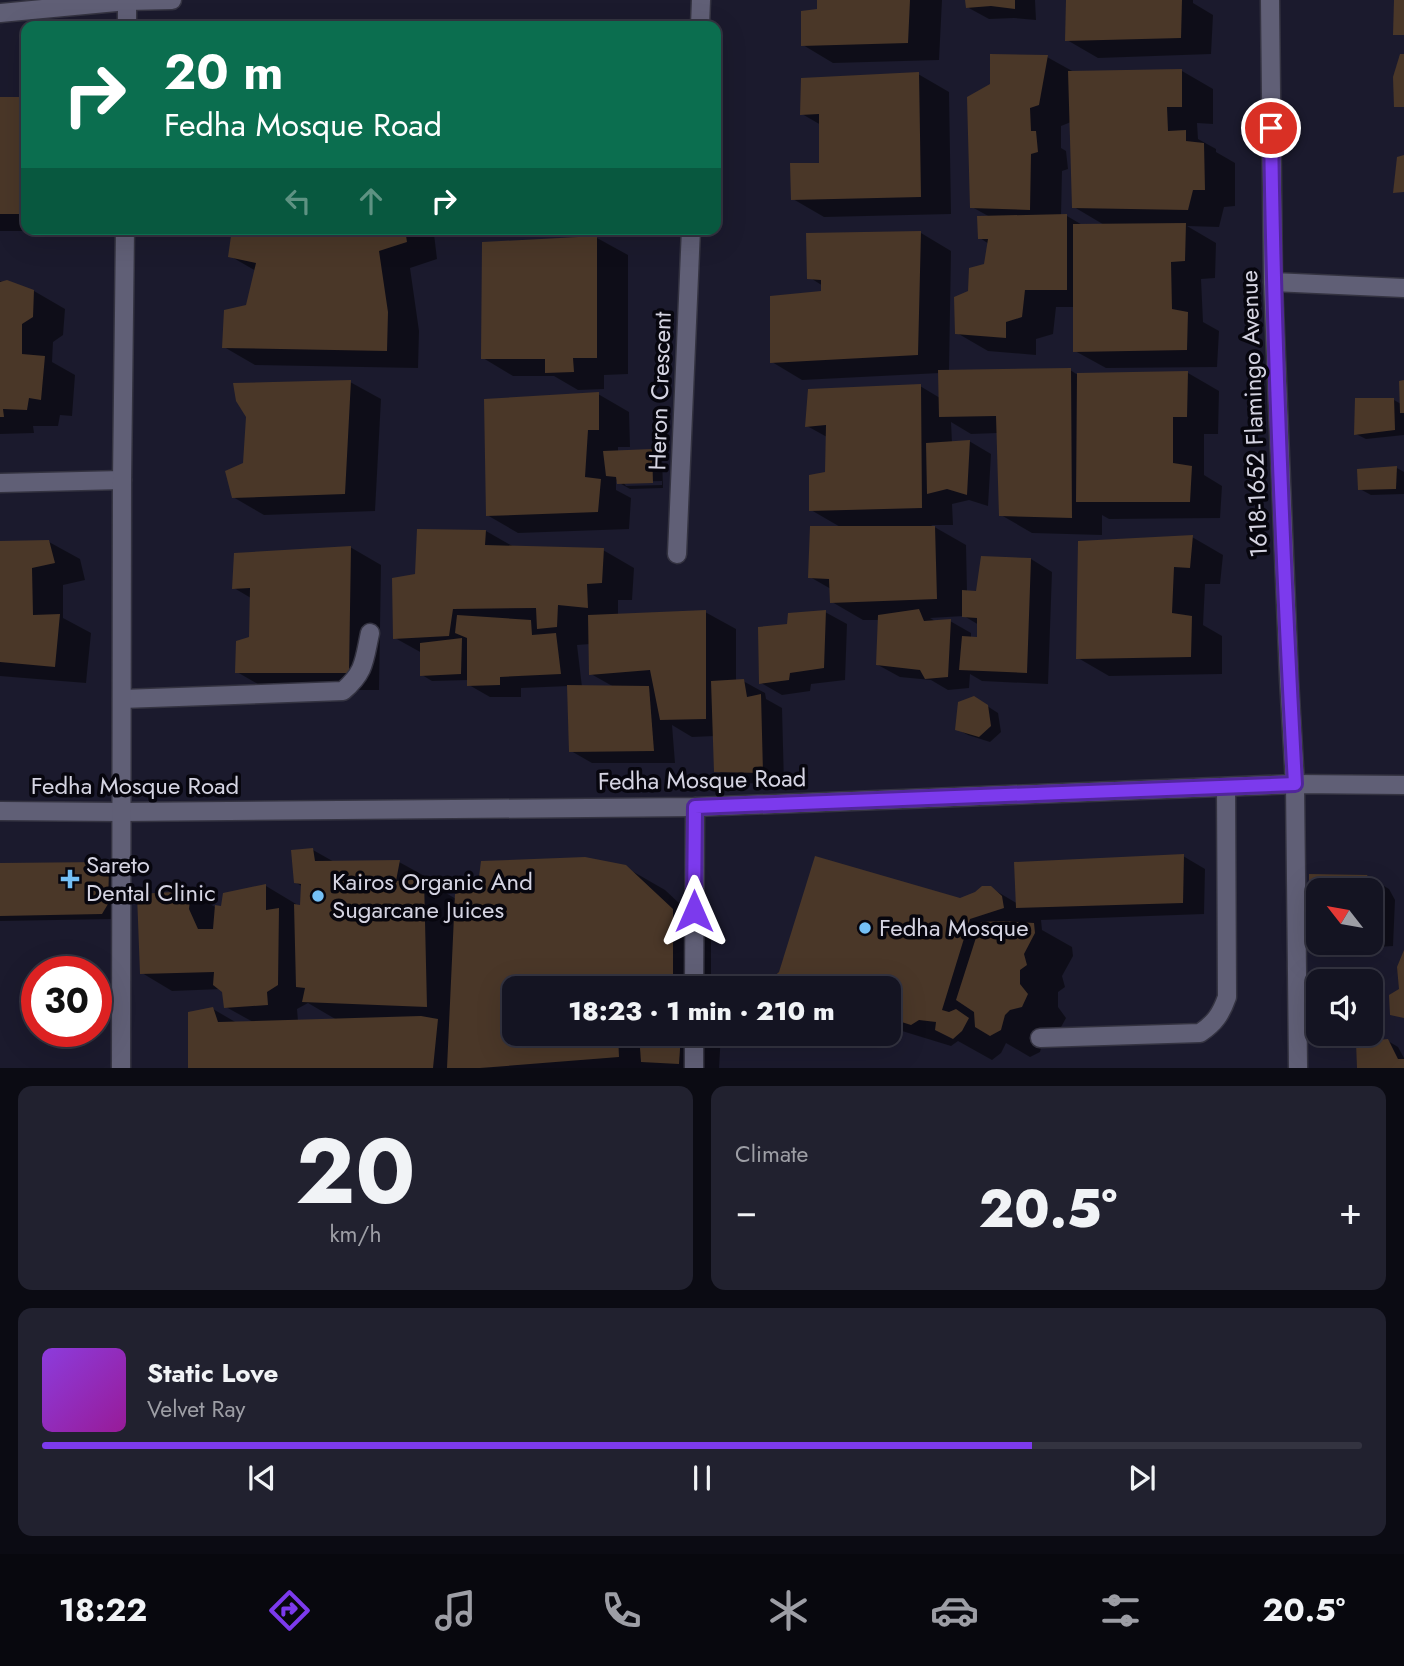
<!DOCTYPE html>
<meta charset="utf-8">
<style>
:root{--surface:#141422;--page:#21212f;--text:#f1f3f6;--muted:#9d9ea5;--line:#333340;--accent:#7c3aed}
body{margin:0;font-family:Jost,sans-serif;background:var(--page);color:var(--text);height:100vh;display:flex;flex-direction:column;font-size:26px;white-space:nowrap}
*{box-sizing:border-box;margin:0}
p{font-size:23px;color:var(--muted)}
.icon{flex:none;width:38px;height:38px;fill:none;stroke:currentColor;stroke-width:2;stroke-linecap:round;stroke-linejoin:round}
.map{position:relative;height:1068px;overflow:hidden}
.side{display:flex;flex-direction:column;gap:18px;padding:18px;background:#0b0b13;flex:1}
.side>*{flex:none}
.top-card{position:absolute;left:21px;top:21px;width:700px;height:214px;border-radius:14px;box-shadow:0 7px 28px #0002,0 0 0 2px var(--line);background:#0b6e4f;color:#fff;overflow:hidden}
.needle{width:46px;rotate:301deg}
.fabs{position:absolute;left:1306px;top:878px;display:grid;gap:14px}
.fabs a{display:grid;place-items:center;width:77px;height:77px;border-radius:14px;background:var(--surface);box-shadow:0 7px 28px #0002,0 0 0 2px var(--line);font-size:35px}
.speed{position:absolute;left:21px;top:956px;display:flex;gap:14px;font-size:35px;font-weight:700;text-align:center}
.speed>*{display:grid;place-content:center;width:91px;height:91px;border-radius:50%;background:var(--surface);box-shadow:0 7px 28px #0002,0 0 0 2px var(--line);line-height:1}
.speed .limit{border:10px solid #d22;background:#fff;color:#111}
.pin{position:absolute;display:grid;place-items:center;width:60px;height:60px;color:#fff;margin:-30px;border:4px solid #fff;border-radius:50%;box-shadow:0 2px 7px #0007}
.me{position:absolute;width:77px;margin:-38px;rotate:0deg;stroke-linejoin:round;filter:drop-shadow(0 0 5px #0008)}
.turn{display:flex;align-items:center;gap:24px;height:147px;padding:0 28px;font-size:32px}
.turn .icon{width:91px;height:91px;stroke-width:2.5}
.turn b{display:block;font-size:49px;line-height:60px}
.lanes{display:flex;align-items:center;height:66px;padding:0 28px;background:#0003;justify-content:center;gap:35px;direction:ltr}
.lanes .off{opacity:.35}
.big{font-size:52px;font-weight:800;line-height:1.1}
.side .widget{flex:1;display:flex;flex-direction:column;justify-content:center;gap:10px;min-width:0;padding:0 24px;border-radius:14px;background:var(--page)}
.side .dial{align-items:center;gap:0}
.dial b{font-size:91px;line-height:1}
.song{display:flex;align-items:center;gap:21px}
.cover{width:84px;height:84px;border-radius:10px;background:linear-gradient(135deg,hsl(270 70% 55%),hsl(300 70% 35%))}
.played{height:7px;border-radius:4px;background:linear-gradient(90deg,var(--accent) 75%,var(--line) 75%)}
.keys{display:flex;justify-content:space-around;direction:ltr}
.heat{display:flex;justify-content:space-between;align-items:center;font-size:38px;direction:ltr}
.side .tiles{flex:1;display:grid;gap:18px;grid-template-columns:1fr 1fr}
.widget:last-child{grid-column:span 2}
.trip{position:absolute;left:502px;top:976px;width:399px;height:70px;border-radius:14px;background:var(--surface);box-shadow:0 7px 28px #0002,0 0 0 2px var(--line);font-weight:800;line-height:70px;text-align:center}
.tab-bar{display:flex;height:112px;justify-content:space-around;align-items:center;background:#08080e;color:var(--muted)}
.tab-bar .icon{width:49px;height:49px}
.tab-bar .active{color:var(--accent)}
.tab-bar b{font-size:32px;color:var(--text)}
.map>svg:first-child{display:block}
.shadow{fill:#0007;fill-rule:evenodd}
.building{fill:#4a3728}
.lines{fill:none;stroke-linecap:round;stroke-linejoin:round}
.service-casing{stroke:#343341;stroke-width:21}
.minor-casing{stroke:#343341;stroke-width:21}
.service{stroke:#605f76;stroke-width:18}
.minor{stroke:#605f76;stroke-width:18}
.route-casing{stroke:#51269a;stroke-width:18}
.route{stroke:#7c3aed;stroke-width:12}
.poi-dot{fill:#75c0f6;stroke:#07060e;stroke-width:2.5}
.labels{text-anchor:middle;stroke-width:7;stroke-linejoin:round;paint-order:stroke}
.street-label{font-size:24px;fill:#d5d4e2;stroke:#07060e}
.poi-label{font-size:24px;fill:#d5d4e2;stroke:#07060e;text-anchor:start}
</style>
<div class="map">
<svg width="1404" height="1068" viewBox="0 0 1404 1068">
<rect width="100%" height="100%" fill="#1b1a2d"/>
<g class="shadow">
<path d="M818 0H942L939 60 833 63 803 45 818 10Z"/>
<path d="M967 0H1035L1036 20 1014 18 989 19 967 7Z"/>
<path d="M1068 0H1193V3L1213 15 1211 54 1098 58 1067 40Z"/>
<path d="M1047 57 1074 72 1182 71 1213 89V124L1197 123 1198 139 1216 149V152L1235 163V206L1224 207 1219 227 1187 226 1216 243 1215 278 1201 279 1203 322 1219 331 1217 367 1106 368 1075 351V307H1056L1053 334 1036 339V355L988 351 957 333 970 292 986 265 989 244 980 238 990 217 972 207ZM1071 122 1074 207 1106 226H1084L1067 216H1061L1062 171 1068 169 1066 151 1061 148V126Z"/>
<path d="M918 74 949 92 951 214 824 217 793 199 821 165V125L802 114Z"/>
<path d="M0 98H26V229H63V231H0Z"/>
<path d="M234 229H425L434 234 437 259 410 268 419 331 418 368 255 365 224 347 247 306 256 271 230 256Z"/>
<path d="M921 233 951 251 949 371 1070 370 1078 375 1188 373 1219 391 1218 434H1204V475L1222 486 1220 518 1109 519 1102 515V535L1032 533 1001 515 998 433 971 434 951 422 952 443 969 441 991 454 988 506 969 500 952 504 953 525H931L966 545 967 592 978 593 983 558 1031 559 1052 572 1048 684 982 681 970 674 969 688 948 690 931 680 900 677 878 665 880 620H863L832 602 831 589 810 577 842 528 811 510 826 473 827 437 807 426 920 386 940 398V373L802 380 772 362 823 293V286L809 277ZM964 616 979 625V639L971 638V633L950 621 937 622 930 618Z"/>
<path d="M597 238 628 255V374L604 375V389L578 390 554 376H513L483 358Z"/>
<path d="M0 281 34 291 65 309 63 335 53 342 52 362 75 375 72 416 60 415 58 426H33L34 433 0 434Z"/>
<path d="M350 382 381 399 375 511 264 515 233 497 245 464Z"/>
<path d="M1404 382V435L1366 439 1356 434 1394 400 1401 404Z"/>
<path d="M598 394 629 412 630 447H618V452L652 451 662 457 663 488 630 489 616 481V490L631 498 629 529 518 533 487 515ZM662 481V485L626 486 623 482Z"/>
<path d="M1397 468 1404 472V494L1371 495 1360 489Z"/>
<path d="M486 531 514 547 603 550 634 568 632 600H618V615L705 612 736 629V681H743L765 693 766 699 782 708 784 784 737 783 716 770 715 736 692 737 672 725 675 763H592L571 751 569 686 521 688V697H490L469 685V680L432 681 422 675V653L395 638 416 576ZM590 644 591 674 614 687H582L577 645Z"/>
<path d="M1192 537 1223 555 1220 584H1205L1203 625 1222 636V674L1109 676 1078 658Z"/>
<path d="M49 542 80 559 85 580 63 585V618L91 633 86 683 0 676V543Z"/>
<path d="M350 547 381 565 379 690H268L237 672 250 638 251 598 234 588Z"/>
<path d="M825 612 847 624 845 680 811 684 810 691 782 695 761 683 789 625Z"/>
<path d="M984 704 998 713 1001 732 990 742 968 735 957 729Z"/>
<path d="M313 850 336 863 399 862 430 879 429 883 456 899 625 867 665 890 711 933V989H514V1034H721L719 1068H190L213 1009 237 1023 253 1022 226 1007 222 989 172 991 142 973 191 893 215 907H222L266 886 296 904V906L302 907 303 887 295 882ZM308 1003 337 1020 298 1021 297 1009Z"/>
<path d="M1183 856 1205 869 1204 914 1041 920 1042 930 1072 947 1073 956 1062 976 1065 987 1058 992V1007L1066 1018 1060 1029 1044 1037 1040 1052 1030 1057 1006 1043 1001 1053 992 1060 958 1041 951 1046 889 1027V989L960 900 991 888 1018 904Z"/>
<path d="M0 864H104L115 870 113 919 0 921Z"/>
<path d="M1310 876H1367L1389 889 1395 900 1393 946 1348 949 1338 943H1370V891H1318V898L1311 895Z"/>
<path d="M1388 1041 1398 1047 1404 1058V1068H1358Z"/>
</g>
<g class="building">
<path d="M817 0H910L908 43 801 46V11L817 9Z"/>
<path d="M965 0H1015V9L991 6 966 8Z"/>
<path d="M1066 0H1182L1181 38 1065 41Z"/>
<path d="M1394 0H1404V35H1393Z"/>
<path d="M990 54 1048 55 1039 105 1030 108 1031 131H1036L1038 152 1031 154 1030 210 970 208 967 97 990 84Z"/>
<path d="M1400 54H1404V107H1394L1393 77Z"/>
<path d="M1182 69V107H1167L1168 131 1186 130V141L1204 143 1205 190H1193L1188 210 1072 208 1068 71Z"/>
<path d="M919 72 921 197 791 200 790 163H819V114L800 115 801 78Z"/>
<rect x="0" y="97" width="26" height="117"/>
<path d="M1404 155V192L1393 193 1397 157Z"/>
<path d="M1067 214V290H1025L1022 317 1006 322V338L955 334 954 297 968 291 969 268 984 264 988 239H978L977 216Z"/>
<path d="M1186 223 1185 261 1171 262 1172 309 1188 312 1187 350 1073 352V224Z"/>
<path d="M232 229H405L407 242 379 251 388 312 387 351 222 348 224 310 246 305 256 263 228 257Z"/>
<path d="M921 231 918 355 770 363V296L821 291V280L807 279 806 233Z"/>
<path d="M597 236V358H573L574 372 545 373V359H481L482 242Z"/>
<path d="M7 280 34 290 33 317 22 324V354L45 356 41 400 29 398 27 410 3 409 4 417H0V282Z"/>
<path d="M1071 368 1072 518 999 516 996 416 939 417 938 370Z"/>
<path d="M1188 371 1187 417H1173V463L1192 466 1190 502H1076L1077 373Z"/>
<path d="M351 380 345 494 232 498 225 471 243 463 246 417 236 401 233 383Z"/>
<path d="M1404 380V413H1400L1399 381Z"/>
<path d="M921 384 922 508 809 511V475L825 472 826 425 805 427 808 389Z"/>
<path d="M599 392V430H588L585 477 601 479 598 512 486 516 484 399Z"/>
<path d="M1355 398H1394L1395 430 1354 435Z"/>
<path d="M970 440 967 495 947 489 927 494 926 443Z"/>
<path d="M652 449 653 483 617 484 616 477 606 476 603 451Z"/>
<path d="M1397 466 1396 489 1358 490 1357 469Z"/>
<path d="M810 526H935L937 599 830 603 829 579 808 578Z"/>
<path d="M417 529 486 530 485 545 604 548 602 583 587 584 588 608 558 605 557 627 537 629 536 608 453 609 449 636 393 639 392 578 415 574Z"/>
<path d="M1193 535 1190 568 1174 567 1172 613 1192 616 1191 657 1076 659 1078 541Z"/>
<path d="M49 540 55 563 32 568 33 615 60 614 55 667 0 662V541Z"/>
<path d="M351 546 349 673H235L236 641 249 637 250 588 232 589 234 553Z"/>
<path d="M981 556 1031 558 1027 673 959 670 962 636 977 637V618L962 617V590L976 591Z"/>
<path d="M919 609 924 621 951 619 948 677 925 679 920 670 876 665 878 615Z"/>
<path d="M706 610V719L660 720 650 670 589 675 588 615Z"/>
<path d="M826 610 824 668 790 673 789 680 759 684 758 627 787 624 788 613Z"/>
<path d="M457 615 531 620 532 635 556 633 561 674 500 677V685L467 686V638L455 633Z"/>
<path d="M462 638 461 674 420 676V643Z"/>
<path d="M744 679 747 697 761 694 763 773 714 772 711 681Z"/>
<path d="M567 685 649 686 654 751 569 752Z"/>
<path d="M974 696 988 705 991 726 979 737 955 730 958 702Z"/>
<path d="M313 848 315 861 400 860 396 881 424 878 427 1007 302 1002 305 988 296 987 294 904 300 905 301 884 294 883 291 850Z"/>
<path d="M1184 854 1183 903 1016 908 1014 862Z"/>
<path d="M815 856 960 898 975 892 982 886H991L1002 896 1004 908 970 919 942 1010 949 1012 956 1009 969 1018 962 1031 953 1039 935 1030 936 1022 919 1020 911 1025 889 1018V989H769L768 982 779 972Z"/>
<path d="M585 857 626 865 673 909V989H514V1034H618L619 1057 480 1068H447L455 894 478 885 481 861Z"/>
<path d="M104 862 109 869 108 904 102 914 0 916V863Z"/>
<path d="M1309 874 1367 875 1374 886 1372 920 1370 919V891H1318V897L1309 896Z"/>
<path d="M266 884V910L279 908 278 985 267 992 268 1005 224 1008 222 992 213 985 214 972 140 974 137 894 191 891 189 909 198 929H213L215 905 221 906 223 893Z"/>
<path d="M1001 921 1034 923 1035 933 1024 954 1027 965 1020 970V984L1028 994 1022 1007 1010 1010 1005 1015 1001 1030 990 1036 975 1027 974 1012 956 1000 981 922Z"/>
<path d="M1404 950V1018L1390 1015 1389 995 1399 989 1397 967Z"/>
<path d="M213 1007 218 1022 421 1016 438 1019 433 1068H188V1012Z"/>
<path d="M639 1034H681L679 1064 641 1062Z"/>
<path d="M1388 1039 1398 1059H1404V1068H1357L1356 1042Z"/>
</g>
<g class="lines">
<defs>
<g id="service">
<path d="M122 699 343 691C365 672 364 661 370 633"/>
<path d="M1040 1038 1200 1033C1215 1023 1221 1014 1227 997L1226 787"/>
</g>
<g id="minor">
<path d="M1270 0 1273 282 1289 679 1295 784 1298 1068"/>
<path d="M0 13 127 1 172 0"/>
<path d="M127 26V1"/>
<path d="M700 26 701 0"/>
<path d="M1273 282 1404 288"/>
<path d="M0 483 122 480"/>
<path d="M677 554 691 229"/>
<path d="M0 811 122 812 695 807 1295 784 1404 785"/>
<path d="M694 989 695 807"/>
<path d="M121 1068 122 480 125 229"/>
<path d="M694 1068V1034"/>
</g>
</defs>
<use href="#service" class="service-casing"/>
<use href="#minor" class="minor-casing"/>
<use href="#service" class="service"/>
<use href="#minor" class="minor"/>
</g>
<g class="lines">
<defs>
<path id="route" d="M694 911 695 807 1295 784C1283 565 1274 347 1271 128"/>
</defs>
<use href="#route" class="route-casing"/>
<use href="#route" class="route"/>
</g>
<g class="poi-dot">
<path d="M66.5 868.5h7v7h7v7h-7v7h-7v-7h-7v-7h7z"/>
<circle cx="318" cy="896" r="7"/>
<circle cx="865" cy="928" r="7"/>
</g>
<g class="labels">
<g class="street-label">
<text transform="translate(660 391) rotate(-88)" y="8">Heron Crescent</text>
<text transform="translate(1254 414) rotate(-92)" y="8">1618-1652 Flamingo Avenue</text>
<text transform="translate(702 780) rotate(-1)" y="8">Fedha Mosque Road</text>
<text x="135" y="794">Fedha Mosque Road</text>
</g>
<g class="poi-label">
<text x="86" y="873">Sareto<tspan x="86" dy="28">Dental Clinic</tspan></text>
<text x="332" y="890">Kairos Organic And<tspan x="332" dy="28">Sugarcane Juices</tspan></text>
<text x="879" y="936">Fedha Mosque</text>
</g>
</g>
</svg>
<div class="fabs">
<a><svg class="needle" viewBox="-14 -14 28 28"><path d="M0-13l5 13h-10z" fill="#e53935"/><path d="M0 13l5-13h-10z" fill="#9d9ea5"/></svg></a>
<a><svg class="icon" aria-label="sound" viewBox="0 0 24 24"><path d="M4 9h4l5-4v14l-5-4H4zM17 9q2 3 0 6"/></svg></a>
</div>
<div class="speed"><div class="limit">30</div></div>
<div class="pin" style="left:1271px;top:128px;background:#d93025"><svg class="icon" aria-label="arrive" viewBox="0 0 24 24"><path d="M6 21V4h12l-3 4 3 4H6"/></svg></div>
<svg class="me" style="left:694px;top:911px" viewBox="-20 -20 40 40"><path d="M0-17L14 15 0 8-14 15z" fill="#7c3aed" stroke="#fff" stroke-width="4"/></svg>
<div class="trip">18:23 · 1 min · 210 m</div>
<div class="top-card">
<div class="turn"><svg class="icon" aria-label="right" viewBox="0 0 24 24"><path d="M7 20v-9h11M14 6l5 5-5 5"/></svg><div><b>20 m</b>Fedha Mosque Road</div></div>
<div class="lanes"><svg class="icon off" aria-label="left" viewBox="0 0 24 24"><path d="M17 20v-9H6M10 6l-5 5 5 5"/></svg><svg class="icon off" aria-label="ahead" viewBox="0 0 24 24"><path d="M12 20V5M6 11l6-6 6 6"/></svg><svg class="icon" aria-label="right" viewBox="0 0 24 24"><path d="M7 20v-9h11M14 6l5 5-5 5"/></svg></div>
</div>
</div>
<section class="side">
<div class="tiles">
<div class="widget dial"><b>20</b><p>km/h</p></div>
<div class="widget"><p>Climate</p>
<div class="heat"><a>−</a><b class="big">20.5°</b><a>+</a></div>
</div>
<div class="widget">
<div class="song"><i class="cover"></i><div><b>Static Love</b><p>Velvet Ray</p></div></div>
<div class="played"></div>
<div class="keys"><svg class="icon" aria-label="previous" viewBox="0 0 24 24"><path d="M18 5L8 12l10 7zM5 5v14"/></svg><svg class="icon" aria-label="pause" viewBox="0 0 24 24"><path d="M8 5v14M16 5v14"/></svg><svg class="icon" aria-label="next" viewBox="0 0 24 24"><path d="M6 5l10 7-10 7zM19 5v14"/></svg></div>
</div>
</div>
</section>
<nav class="tab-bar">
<b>18:22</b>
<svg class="icon active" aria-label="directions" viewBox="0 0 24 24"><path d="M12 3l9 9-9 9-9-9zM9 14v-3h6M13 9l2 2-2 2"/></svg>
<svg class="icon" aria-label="music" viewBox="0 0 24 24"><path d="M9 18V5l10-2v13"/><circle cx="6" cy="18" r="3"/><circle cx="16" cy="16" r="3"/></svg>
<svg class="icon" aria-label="phone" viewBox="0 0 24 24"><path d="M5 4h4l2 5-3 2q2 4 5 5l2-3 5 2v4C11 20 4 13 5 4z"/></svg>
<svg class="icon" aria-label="climate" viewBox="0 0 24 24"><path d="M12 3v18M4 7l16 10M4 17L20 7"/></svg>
<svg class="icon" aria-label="car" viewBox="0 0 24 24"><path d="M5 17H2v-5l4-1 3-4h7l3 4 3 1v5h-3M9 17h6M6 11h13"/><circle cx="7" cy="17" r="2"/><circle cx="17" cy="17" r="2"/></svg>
<svg class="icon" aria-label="filters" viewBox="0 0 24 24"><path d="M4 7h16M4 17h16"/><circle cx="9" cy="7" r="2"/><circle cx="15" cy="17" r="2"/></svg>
<b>20.5°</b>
</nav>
